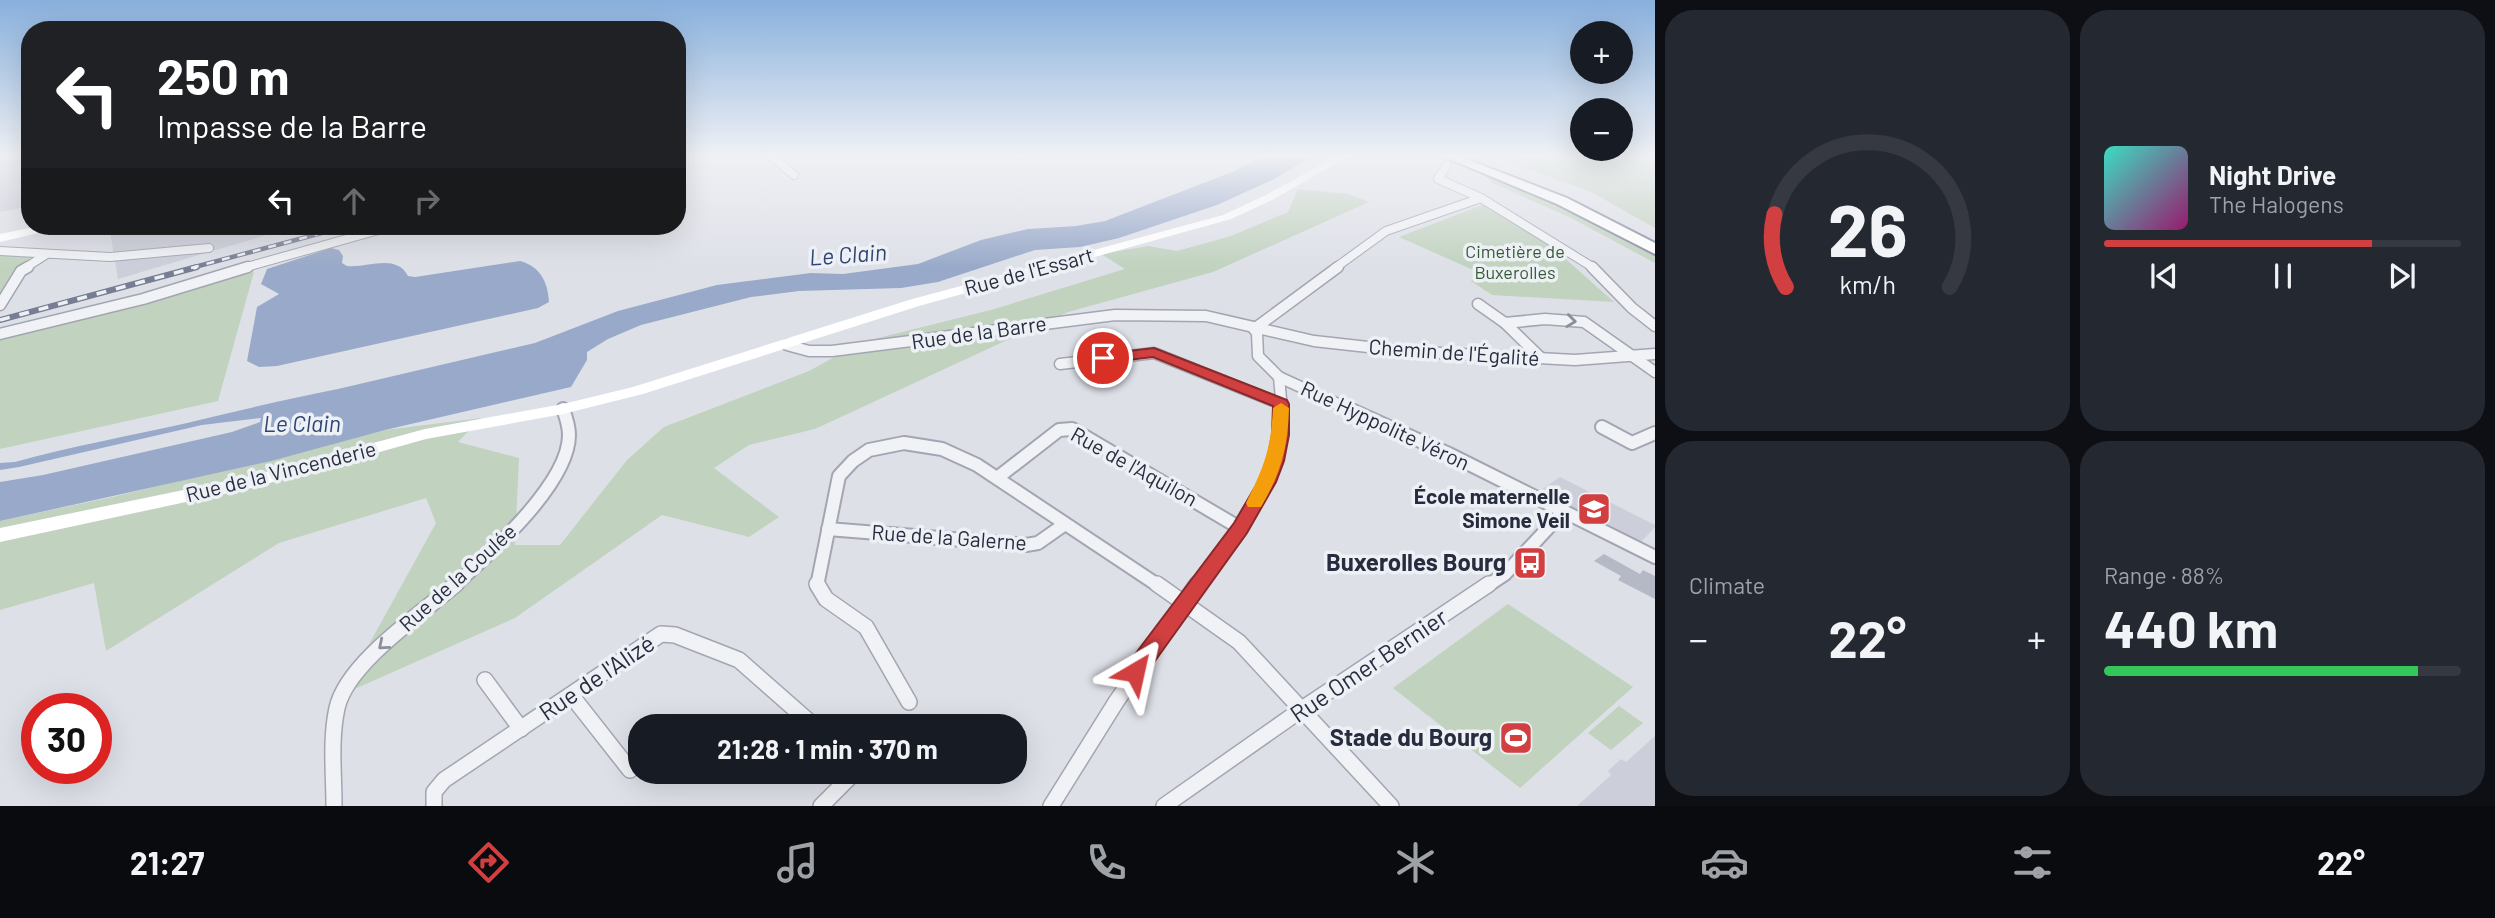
<!DOCTYPE html>
<meta charset="utf-8">
<style>
:root{--surface:#171b24;--page:#242831;--text:#f1f3f6;--muted:#9ea1a6;--line:#363941;--accent:#d13f40}
body{margin:0;font-family:Barlow,sans-serif;background:var(--page);color:var(--text);height:100vh;display:flex;flex-direction:column;font-size:26px;white-space:nowrap}
*{box-sizing:border-box;margin:0}
p{font-size:23px;color:var(--muted)}
.icon{flex:none;width:38px;height:38px;fill:none;stroke:currentColor;stroke-width:2;stroke-linecap:round;stroke-linejoin:round}
.map{position:relative;flex:1;overflow:hidden}
.sheet{display:flex;flex-direction:column;gap:10px;padding:10px;background:#0d0f14;width:840px}
.sheet>*{flex:none}
.banner{position:absolute;left:21px;top:21px;width:665px;height:214px;border-radius:28px;box-shadow:0 7px 28px #0002;background:#202124;color:#fff;overflow:hidden}
.controls{position:absolute;left:1570px;top:21px;display:grid;gap:14px}
.controls a{display:grid;place-items:center;width:63px;height:63px;border-radius:50%;background:var(--surface);box-shadow:0 7px 28px #0002;font-size:35px}
.speed{position:absolute;left:21px;top:693px;display:flex;gap:14px;font-size:35px;font-weight:700;text-align:center}
.speed>*{display:grid;place-content:center;width:91px;height:91px;border-radius:50%;background:var(--surface);box-shadow:0 7px 28px #0002;line-height:1}
.speed .limit{border:10px solid #d22;background:#fff;color:#111}
.pin{position:absolute;display:grid;place-items:center;width:60px;height:60px;color:#fff;margin:-30px;border:4px solid #fff;border-radius:50%;box-shadow:0 2px 7px #0007}
.me{position:absolute;width:77px;margin:-38px;rotate:36deg;stroke-linejoin:round;filter:drop-shadow(0 0 5px #0008)}
.turn{display:flex;align-items:center;gap:24px;height:147px;padding:0 21px;font-size:32px}
.turn .icon{width:91px;height:91px;stroke-width:2.5}
.turn b{display:block;font-size:49px;line-height:60px}
.lanes{display:flex;align-items:center;height:66px;padding:0 21px;background:#0003;justify-content:center;gap:35px;direction:ltr}
.lanes .off{opacity:.35}
.big{font-size:52px;font-weight:700;line-height:1.1}
.sheet .card{flex:1;display:flex;flex-direction:column;justify-content:center;gap:10px;min-width:0;padding:0 24px;border-radius:28px;background:var(--page)}
.sheet .dial{align-items:center;gap:0}
.dial svg{height:182px;overflow:visible;fill:none;stroke:var(--line);stroke-width:7;stroke-linecap:round;text-anchor:middle}
.dial text{fill:var(--text);stroke:none}
.song{display:flex;align-items:center;gap:21px}
.cover{width:84px;height:84px;border-radius:10px;background:linear-gradient(135deg,hsl(170 70% 55%),hsl(320 70% 35%))}
.played{height:7px;border-radius:4px;background:linear-gradient(90deg,var(--accent) 75%,var(--line) 75%)}
.keys{display:flex;justify-content:space-around;direction:ltr}
.heat{display:flex;justify-content:space-between;align-items:center;font-size:38px;direction:ltr}
.charge{height:10px;border-radius:5px;background:linear-gradient(90deg,#34c759 88%,var(--line) 0)}
.sheet .tiles{flex:1;display:grid;gap:10px;grid-template-columns:repeat(2,1fr)}
.trip{position:absolute;left:628px;top:714px;width:399px;height:70px;border-radius:28px;background:var(--surface);box-shadow:0 7px 28px #0002;font-weight:700;line-height:70px;text-align:center}
.dock{display:flex;height:112px;justify-content:space-around;align-items:center;background:#090b0e;color:var(--muted)}
.dock .icon{width:49px;height:49px}
.dock .selected{color:var(--accent)}
.dock b{font-size:32px;color:var(--text)}
main{display:flex;flex:1;min-height:0}
.map>svg:first-child{display:block}
.built{fill:#cccfda}
.green{fill:#c1d2bf}
.water{fill:#98a9c9}
.building{fill:#b5b9c5}
.lines{fill:none;stroke-linecap:round;stroke-linejoin:round}
.street-far3-casing{stroke:#a3a6b2;stroke-width:10}
.street-far2-casing{stroke:#a3a6b2;stroke-width:13}
.street-far1-casing{stroke:#a3a6b2;stroke-width:16}
.street-casing{stroke:#a3a6b2;stroke-width:18}
.highway-casing{stroke:#858b9f;stroke-width:4}
.street-far3{stroke:#f1f2f6;stroke-width:8}
.street-far2{stroke:#f1f2f6;stroke-width:10}
.street-far1{stroke:#f1f2f6;stroke-width:12}
.street{stroke:#f1f2f6;stroke-width:15}
.secondary{fill:#fff;fill-rule:evenodd}
.highway{fill:#fff;fill-rule:evenodd}
.rail-far1-casing{stroke:#777d92;stroke-width:4.5}
.rail-casing{stroke:#777d92;stroke-width:6}
.rail-far1{stroke:#edf0f5;stroke-width:2.5;stroke-dasharray:8;stroke-linecap:butt}
.rail{stroke:#edf0f5;stroke-width:3.5;stroke-dasharray:10;stroke-linecap:butt}
.oneway{stroke:#8c8f9a}
.route{fill:#d13f40;stroke:#88292a;stroke-width:2}
.slow{fill:#f59e0b}
.labels{text-anchor:middle;stroke-width:7;stroke-linejoin:round;paint-order:stroke}
.far-park-label{font-size:18px;fill:#365b34;stroke:#edf0f5}
.street-label{font-size:21px;fill:#272c3f;stroke:#edf0f5}
.poi-label{font-size:21px;font-weight:bold;fill:#272c3f;stroke:#edf0f5;text-anchor:end}
.water-label{font-size:23px;font-style:italic;fill:#304574;stroke:#edf0f5}
.near-poi-label{font-size:24px;font-weight:bold;fill:#272c3f;stroke:#edf0f5;text-anchor:end}
.near-street-label{font-size:24px;fill:#272c3f;stroke:#edf0f5}
</style>
<main>
<div class="map">
<svg width="1655" height="806" viewBox="0 0 1655 806">
<rect width="100%" height="100%" fill="#dee0e8"/>
<g class="built">
<path d="M0 155H30V206L0 212Z"/>
<path d="M109 226H297L118 279Z"/>
<path d="M1560 477 1655 525V527L1639 544 1535 494Z"/>
<path d="M1655 736V806H1577L1611 775 1608 771 1621 759 1626 762Z"/>
</g>
<g class="green">
<path d="M1544 155H1655V228L1593 193 1508 161 1543 159Z"/>
<path d="M1484 174 1568 210 1645 249 1655 255V263L1571 218 1492 183Z"/>
<path d="M1298 189 1348 194 1369 202 1213 272 1068 312 815 429 749 445 714 468 779 517 749 537 662 515 515 618 341 695 436 523 426 498 279 543 106 651 94 583 0 610V521L117 496 385 430 481 418 458 442 519 458 515 545H560L627 460 664 427 809 371 862 342 991 310 1125 269 1101 254 1148 246 1177 251 1231 236 1288 212Z"/>
<path d="M1482 205 1489 206 1565 251 1560 254 1614 302 1492 295 1471 281 1480 273 1399 237Z"/>
<path d="M0 253 36 256 0 302Z"/>
<path d="M254 272 218 401 0 449V338Z"/>
<path d="M1508 604 1633 687 1520 788 1393 688Z"/>
<path d="M1619 706 1643 723 1611 750 1588 733Z"/>
</g>
<g class="water">
<path d="M1266 155H1315L1274 179 1217 205 1119 238 1080 247 1035 250 938 282 901 288 799 291 751 297 641 325 608 339 587 352V360L571 387 385 430 271 461 0 521V482L43 475 232 432 260 422 261 418 202 425 19 467 0 470V463L15 462C72 446 130 436 187 423 237 411 287 399 338 389L535 343 618 311 717 285 811 273 843 274 918 264 981 240 1028 229 1076 226 1105 221 1232 172Z"/>
<path d="M331 248 339 250 343 256 342 263 347 266C368 268 396 253 408 276L415 277 520 261C540 266 548 282 549 302L538 308 277 366 259 367 247 361 257 307 279 294 261 284 267 269Z"/>
</g>
<path class="building" d="M1604 554 1640 574 1643 570 1655 576V599L1618 580 1621 576 1594 561Z"/>
<g class="lines">
<defs>
<g id="street-far3">
<path d="M770 155 794 175"/>
<path d="M677 156 683 155"/>
<path d="M1481 198 1594 268"/>
<path d="M0 251 110 257 209 248"/>
<path d="M25 268 47 254"/>
<path d="M243 268 393 226"/>
<path d="M1335 268 1386 231 1481 198 1438 179 1447 165"/>
</g>
<g id="street-far2">
<path d="M1592 267 1632 308 1655 326"/>
<path d="M1478 304 1505 323 1541 358"/>
<path d="M0 305 21 271 28 267"/>
<path d="M1505 323 1545 319 1584 322 1655 372"/>
<path d="M1254 329 1257 333 1258 356 1279 377 1351 410"/>
<path d="M1254 329 1338 267"/>
<path d="M0 334 143 299 248 267"/>
<path d="M787 345 809 351H832L1115 315 1206 316 1314 341 1404 351 1575 360 1655 354"/>
<path d="M1060 364 1154 353 1281 404"/>
<path d="M1279 377 1282 410"/>
</g>
<g id="street-far1">
<path d="M1347 408 1449 454 1655 557"/>
<path d="M1602 427 1632 443 1655 433"/>
<path d="M997 478 1059 430 1072 429 1240 528"/>
<path d="M828 529 1026 545 1038 543 1065 524"/>
<path d="M454 586C488 555 569 484 569 435 569 426 566 417 563 409"/>
<path d="M817 586 839 476 853 461 869 450 904 443 942 449 977 465 1159 586"/>
<path d="M1196 586C1238 531 1283 481 1282 408"/>
<path d="M1487 586 1505 574 1562 513"/>
</g>
<g id="street">
<path d="M817 584 826 599 866 627 909 702"/>
<path d="M1157 584 1239 642 1391 806"/>
<path d="M485 680 521 729"/>
<path d="M571 695 630 770"/>
<path d="M334 806C334 774 330 740 337 708 347 663 421 614 456 584"/>
<path d="M434 806V792L444 780 661 634 675 635 739 660 814 726"/>
<path d="M821 806 855 772"/>
<path d="M1051 806 1116 702 1197 584"/>
<path d="M1164 806 1305 707 1489 584"/>
</g>
<path id="highway" d="M1440 155H1456L1567 198 1655 243V254L1557 204Z"/>
</defs>
<use href="#street-far3" class="street-far3-casing"/>
<use href="#street-far2" class="street-far2-casing"/>
<use href="#street-far1" class="street-far1-casing"/>
<use href="#street" class="street-casing"/>
<use href="#highway" class="highway-casing"/>
<use href="#street-far3" class="street-far3"/>
<use href="#street-far2" class="street-far2"/>
<use href="#street-far1" class="street-far1"/>
<use href="#street" class="street"/>
<g class="secondary">
<path d="M1339 155H1351L1274 199 1231 219 919 306 643 394 563 414 426 439 251 488 0 542V528L251 476 425 429 563 404 633 387 909 300 1223 215 1266 195Z"/>
<path d="M40 226H61L59 228 0 242V234Z"/>
</g>
<use href="#highway" class="highway"/>
<defs>
<path id="rail-far1" d="M191 268 348 226"/>
<path id="rail" d="M0 320 197 267"/>
</defs>
<use href="#rail-far1" class="rail-far1-casing"/>
<use href="#rail" class="rail-casing"/>
<use href="#rail-far1" class="rail-far1"/>
<use href="#rail" class="rail"/>
</g>
<defs><path id="oneway-chevron" d="M-2-3.5L2.5 0L-2 3.5" fill="none" stroke-width="1.6" stroke-linecap="round" stroke-linejoin="round" transform="scale(1.75)"/></defs>
<g class="oneway">
<use href="#oneway-chevron" transform="translate(1571 321) rotate(7)"/>
<use href="#oneway-chevron" transform="translate(383 645) rotate(140)"/>
</g>
<linearGradient id="sky" x2="0" y2="1"><stop stop-color="#88b0dc"/><stop offset="0.58" stop-color="#f0f1f5"/><stop offset="1" stop-color="#f0f1f5" stop-opacity="0"/></linearGradient>
<rect width="1655" height="268" fill="url(#sky)"/>
<path class="route" d="M1154 348 1287 400 1289 404V435L1284 461 1276 482 1247 533 1142 679 1135 681 1127 679 1123 672 1127 665 1234 523 1258 482 1267 461 1272 435 1273 406 1153 357 1103 363 1096 358 1103 354Z"/>
<path class="slow" d="M1281 403 1289 408C1288 447 1281 473 1261 507H1248L1246 503C1264 467 1271 449 1273 408Z"/>
<defs>
<symbol id="school-square" viewBox="-11 -11 22 22"><rect x="-9" y="-9" width="18" height="18" rx="4" fill="#d13f40" stroke="#edf0f5"/><path d="M0-5L7-2L0 1L-7-2ZM-4 1L0 2.5L4 1V4Q0 6-4 4Z" fill="#fff"/></symbol>
<symbol id="bus-square" viewBox="-11 -11 22 22"><rect x="-9" y="-9" width="18" height="18" rx="4" fill="#d13f40" stroke="#edf0f5"/><path d="M-5-6H5V4H4V6H2V4H-2V6H-4V4H-5ZM-3.5-4V0h7V-4ZM-3.5 1.2v1.5H-2V1.2ZM2 1.2v1.5H3.5V1.2Z" fill="#fff"/></symbol>
<symbol id="stadium-square" viewBox="-11 -11 22 22"><rect x="-9" y="-9" width="18" height="18" rx="4" fill="#d13f40" stroke="#edf0f5"/><path d="M0-5a6.5 5 0 1 0 0 10a6.5 5 0 1 0 0-10ZM-3.5-1.8h7v3.6h-7Z" fill="#fff"/></symbol>
</defs>
<g fill-rule="evenodd">
<use href="#school-square" x="1575" y="490" width="38" height="38"/>
<use href="#bus-square" x="1511" y="544" width="38" height="38"/>
<use href="#stadium-square" x="1497" y="719" width="38" height="38"/>
</g>
<g class="labels">
<g class="far-park-label">
<text x="1515" y="258">Cimetière de<tspan x="1515" dy="21">Buxerolles</tspan></text>
</g>
<g class="street-label">
<text transform="translate(1029 272) rotate(-15)" y="7">Rue de l'Essart</text>
<text transform="translate(979 333) rotate(-8)" y="7">Rue de la Barre</text>
<text transform="translate(1454 353) rotate(4)" y="7">Chemin de l'Égalité</text>
<text transform="translate(1385 426) rotate(25)" y="7">Rue Hyppolite Véron</text>
<text transform="translate(1134 467) rotate(29)" y="7">Rue de l'Aquilon</text>
<text transform="translate(281 472) rotate(-14)" y="7">Rue de la Vincenderie</text>
<text transform="translate(949 538) rotate(4)" y="7">Rue de la Galerne</text>
<text transform="translate(458 578) rotate(-42)" y="7">Rue de la Coulée</text>
</g>
<g class="poi-label">
<text x="1570" y="504">École maternelle<tspan x="1570" dy="24">Simone Veil</tspan></text>
</g>
<g class="water-label">
<text transform="translate(848 255) rotate(-4)" y="8">Le Clain</text>
<text x="302" y="432">Le Clain</text>
</g>
<g class="near-poi-label">
<text x="1506" y="571">Buxerolles Bourg</text>
<text x="1492" y="746">Stade du Bourg</text>
</g>
<g class="near-street-label">
<text transform="translate(1369 666) rotate(-34)" y="8">Rue Omer Bernier</text>
<text transform="translate(597 678) rotate(-34)" y="8">Rue de l'Alizé</text>
</g>
</g>
</svg>
<div class="controls">
<a>+</a>
<a>−</a>
</div>
<div class="speed"><div class="limit">30</div></div>
<div class="pin" style="left:1103px;top:358px;background:#d93025"><svg class="icon" aria-label="arrive" viewBox="0 0 24 24"><path d="M6 21V4h12l-3 4 3 4H6"/></svg></div>
<svg class="me" style="left:1135px;top:672px" viewBox="-20 -20 40 40"><path d="M0-17L14 15 0 8-14 15z" fill="#d13f40" stroke="#fff" stroke-width="4"/></svg>
<div class="trip">21:28 · 1 min · 370 m</div>
<div class="banner">
<div class="turn"><svg class="icon" aria-label="left" viewBox="0 0 24 24"><path d="M17 20v-9H6M10 6l-5 5 5 5"/></svg><div><b>250 m</b>Impasse de la Barre</div></div>
<div class="lanes"><svg class="icon" aria-label="left" viewBox="0 0 24 24"><path d="M17 20v-9H6M10 6l-5 5 5 5"/></svg><svg class="icon off" aria-label="ahead" viewBox="0 0 24 24"><path d="M12 20V5M6 11l6-6 6 6"/></svg><svg class="icon off" aria-label="right" viewBox="0 0 24 24"><path d="M7 20v-9h11M14 6l5 5-5 5"/></svg></div>
</div>
</div>
<section class="sheet">
<div class="tiles">
<div class="card dial"><svg viewBox="0 0 100 80">
<path d="M14 69A42 42 0 1 1 86 69"/>
<path d="M14 69A42 42 0 0 1 9 37" stroke="#d13f40"/>
<text x="50" y="56" font-size="32" font-weight="700">26</text>
<text x="50" y="72" font-size="11">km/h</text>
</svg></div>
<div class="card">
<div class="song"><i class="cover"></i><div><b>Night Drive</b><p>The Halogens</p></div></div>
<div class="played"></div>
<div class="keys"><svg class="icon" aria-label="previous" viewBox="0 0 24 24"><path d="M18 5L8 12l10 7zM5 5v14"/></svg><svg class="icon" aria-label="pause" viewBox="0 0 24 24"><path d="M8 5v14M16 5v14"/></svg><svg class="icon" aria-label="next" viewBox="0 0 24 24"><path d="M6 5l10 7-10 7zM19 5v14"/></svg></div>
</div>
<div class="card"><p>Climate</p>
<div class="heat"><a>−</a><b class="big">22°</b><a>+</a></div>
</div>
<div class="card"><p>Range · 88%</p><b class="big">440 km</b><div class="charge"></div></div>
</div>
</section>
</main>
<nav class="dock">
<b>21:27</b>
<svg class="icon selected" aria-label="directions" viewBox="0 0 24 24"><path d="M12 3l9 9-9 9-9-9zM9 14v-3h6M13 9l2 2-2 2"/></svg>
<svg class="icon" aria-label="music" viewBox="0 0 24 24"><path d="M9 18V5l10-2v13"/><circle cx="6" cy="18" r="3"/><circle cx="16" cy="16" r="3"/></svg>
<svg class="icon" aria-label="phone" viewBox="0 0 24 24"><path d="M5 4h4l2 5-3 2q2 4 5 5l2-3 5 2v4C11 20 4 13 5 4z"/></svg>
<svg class="icon" aria-label="climate" viewBox="0 0 24 24"><path d="M12 3v18M4 7l16 10M4 17L20 7"/></svg>
<svg class="icon" aria-label="car" viewBox="0 0 24 24"><path d="M5 17H2v-5l4-1 3-4h7l3 4 3 1v5h-3M9 17h6M6 11h13"/><circle cx="7" cy="17" r="2"/><circle cx="17" cy="17" r="2"/></svg>
<svg class="icon" aria-label="filters" viewBox="0 0 24 24"><path d="M4 7h16M4 17h16"/><circle cx="9" cy="7" r="2"/><circle cx="15" cy="17" r="2"/></svg>
<b>22°</b>
</nav>
